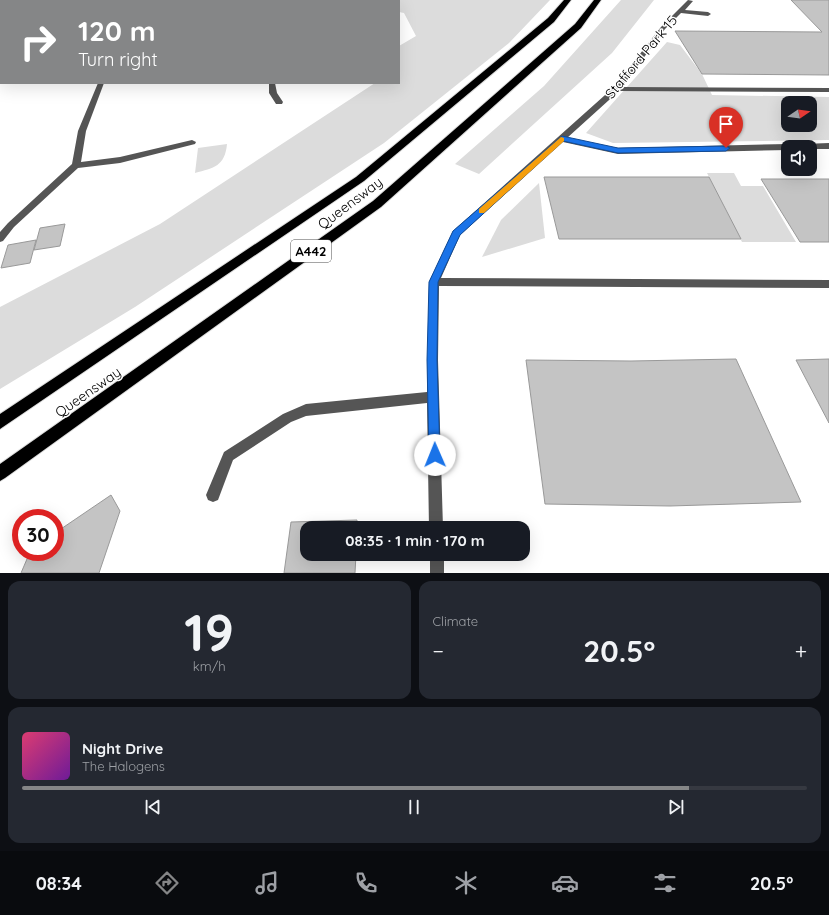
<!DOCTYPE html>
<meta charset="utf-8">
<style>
:root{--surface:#171b24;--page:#242831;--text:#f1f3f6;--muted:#9ea1a6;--line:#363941;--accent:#858687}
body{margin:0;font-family:Quicksand,sans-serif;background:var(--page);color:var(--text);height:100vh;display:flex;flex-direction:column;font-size:15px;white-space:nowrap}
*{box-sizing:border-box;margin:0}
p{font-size:13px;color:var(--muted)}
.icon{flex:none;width:22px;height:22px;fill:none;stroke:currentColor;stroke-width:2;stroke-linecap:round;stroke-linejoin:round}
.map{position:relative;height:573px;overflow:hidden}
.side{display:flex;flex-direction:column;gap:8px;padding:8px;background:#0d0f14;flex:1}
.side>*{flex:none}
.banner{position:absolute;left:0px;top:0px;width:400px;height:84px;box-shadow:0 4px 16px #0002;background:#858687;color:#fff;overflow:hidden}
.needle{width:26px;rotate:77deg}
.buttons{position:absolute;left:781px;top:96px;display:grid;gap:8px}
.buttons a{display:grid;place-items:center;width:36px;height:36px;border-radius:8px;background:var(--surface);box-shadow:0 4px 16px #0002;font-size:20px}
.speed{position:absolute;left:12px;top:509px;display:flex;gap:8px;font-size:20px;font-weight:700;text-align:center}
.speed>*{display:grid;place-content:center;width:52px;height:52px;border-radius:50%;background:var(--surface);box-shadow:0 4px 16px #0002;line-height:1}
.speed .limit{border:6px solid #d22;background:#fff;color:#111}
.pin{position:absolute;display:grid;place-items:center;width:34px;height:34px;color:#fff;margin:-41px -17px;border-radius:50% 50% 50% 0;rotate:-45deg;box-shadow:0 0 4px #0007}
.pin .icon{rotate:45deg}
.me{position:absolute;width:44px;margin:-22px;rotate:359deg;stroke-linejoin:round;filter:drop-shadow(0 0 3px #0008)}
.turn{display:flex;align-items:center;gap:14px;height:84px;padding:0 12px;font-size:18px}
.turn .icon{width:52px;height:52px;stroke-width:2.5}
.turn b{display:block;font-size:28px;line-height:34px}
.big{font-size:30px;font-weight:700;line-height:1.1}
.side .tile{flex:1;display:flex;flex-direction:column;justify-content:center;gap:6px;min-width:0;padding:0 14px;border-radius:12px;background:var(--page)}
.side .dial{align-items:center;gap:0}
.dial b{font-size:52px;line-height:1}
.song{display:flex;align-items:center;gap:12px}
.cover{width:48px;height:48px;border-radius:6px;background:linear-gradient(135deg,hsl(340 70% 55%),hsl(280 70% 35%))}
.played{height:4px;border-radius:2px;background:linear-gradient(90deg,var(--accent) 85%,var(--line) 85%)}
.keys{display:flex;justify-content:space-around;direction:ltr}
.heat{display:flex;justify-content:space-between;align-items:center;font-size:22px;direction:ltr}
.side .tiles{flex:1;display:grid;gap:8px;grid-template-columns:1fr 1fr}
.tile:last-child{grid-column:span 2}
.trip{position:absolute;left:300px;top:521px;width:230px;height:40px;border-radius:12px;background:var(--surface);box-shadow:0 4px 16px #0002;font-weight:700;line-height:40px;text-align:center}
.menu{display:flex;height:64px;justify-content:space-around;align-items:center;background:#090b0e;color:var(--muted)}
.menu .icon{width:28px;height:28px}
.menu .selected{color:var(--accent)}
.menu b{font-size:18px;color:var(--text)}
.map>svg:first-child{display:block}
.green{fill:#dcdcdc;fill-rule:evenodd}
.building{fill:#c4c4c4;stroke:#999}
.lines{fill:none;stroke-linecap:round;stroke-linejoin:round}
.highway-casing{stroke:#dbdbdb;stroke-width:2}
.minor{fill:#555;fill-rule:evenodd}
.highway{fill:#000;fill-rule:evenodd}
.route{fill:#1a73e8;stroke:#114b97}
.slow{fill:#f59e0b}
.labels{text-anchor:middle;stroke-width:3;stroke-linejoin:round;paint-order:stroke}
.shield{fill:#fff;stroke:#4c4c4c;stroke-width:1}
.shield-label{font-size:13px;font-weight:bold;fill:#000}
.street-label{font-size:14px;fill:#000;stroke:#fff}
</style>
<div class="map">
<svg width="829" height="573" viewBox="0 0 829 573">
<rect width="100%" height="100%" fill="#fff"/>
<g class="green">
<path d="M392 0H550L509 43 384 143 135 307 0 389V307L160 224 375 83H399V46L416 36 404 13 399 12V1H390Z"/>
<path d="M621 0H654L612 53 479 174 455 164 544 86Z"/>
<path d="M667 42 680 45 702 74 712 95 829 97V140L613 143 586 133ZM788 103H810V125H788Z"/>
<path d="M227 144C225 166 214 168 195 173L198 148Z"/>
<path d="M707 173H734L741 186H763L796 242H742Z"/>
<path d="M539 183 545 238 482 257 501 220Z"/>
</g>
<g class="building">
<path d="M791 0H829V75L702 74 675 31 822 32Z"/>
<path d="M544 177H709L741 239H559Z"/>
<path d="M761 179H829V242H800Z"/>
<path d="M65 224 60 246 34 250 40 228Z"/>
<path d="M36 240 30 263 1 268 8 245Z"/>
<path d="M736 359 801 502 670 506 545 504 526 360 631 361Z"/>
<path d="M829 359V423L796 360Z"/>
<path d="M111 495 120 511 99 573H21L30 552H55V533Z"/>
<path d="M357 520V528H307V554H356L355 573H284L291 522Z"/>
</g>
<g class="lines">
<defs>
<g id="highway">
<path d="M564 0H571L554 22 364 181 0 429V414L356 177 548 18Z"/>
<path d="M594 0H601L581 28 381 207 5 478 0 481V464L373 201 575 24Z"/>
</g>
</defs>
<use href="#highway" class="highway-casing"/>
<g class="minor">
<rect x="78" y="0" width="6" height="1"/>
<path d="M688 0 693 1 685 10 708 12 711 14 708 16 681 13 665 29 622 87 829 88V92L619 91 567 138 618 148 788 144 792 147H788V150L618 154 563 142 460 235 441 278 829 280V288L439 286 438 360 443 528H429L427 403 306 416 291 422 233 460 218 500 213 502 208 500 206 495 224 452 283 414 306 404 427 392 429 282 453 231 614 87 661 27Z"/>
<rect x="0" y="41" width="1" height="4"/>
<path d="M98 83H104L86 131 81 162 120 157 192 140 196 142 195 144 120 163 78 168 14 227 3 241 0 242V232L8 223 72 164 78 131Z"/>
<path d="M269 83H275L277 93 283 102 282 104H276L269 93Z"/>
<path d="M829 143V149H810V147H799L803 144Z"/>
<rect x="430" y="554" width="14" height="19"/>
</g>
<use href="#highway" class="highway"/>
</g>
<path class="route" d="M562 136 618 148 726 146 730 148 726 151 618 153 563 141 460 235 438 282 437 360 440 455 439 459 435 461 431 459 429 455 427 360 429 282 453 231Z"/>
<path class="slow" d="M561 137 564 138V141L484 213H479V209Z"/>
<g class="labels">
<rect class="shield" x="291" y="240" width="40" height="22" rx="3"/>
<g class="shield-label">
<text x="311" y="256">A442</text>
</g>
<g class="street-label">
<text transform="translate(641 57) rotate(-50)" y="5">Stafford Park 15</text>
<text transform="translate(350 203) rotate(-37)" y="5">Queensway</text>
<text transform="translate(88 392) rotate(-35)" y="5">Queensway</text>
</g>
</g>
</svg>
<div class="buttons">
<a><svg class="needle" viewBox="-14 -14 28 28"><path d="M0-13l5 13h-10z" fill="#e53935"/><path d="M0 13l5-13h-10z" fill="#9ea1a6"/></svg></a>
<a><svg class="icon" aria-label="sound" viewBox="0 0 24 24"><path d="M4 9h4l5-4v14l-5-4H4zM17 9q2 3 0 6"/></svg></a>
</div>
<div class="speed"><div class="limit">30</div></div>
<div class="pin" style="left:726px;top:148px;background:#d93025"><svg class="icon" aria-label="arrive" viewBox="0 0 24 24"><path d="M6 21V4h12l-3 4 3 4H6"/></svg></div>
<svg class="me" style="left:435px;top:455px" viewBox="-20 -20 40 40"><circle r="19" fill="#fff"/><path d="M0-13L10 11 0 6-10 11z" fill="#1a73e8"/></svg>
<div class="trip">08:35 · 1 min · 170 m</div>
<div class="banner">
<div class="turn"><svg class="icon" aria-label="right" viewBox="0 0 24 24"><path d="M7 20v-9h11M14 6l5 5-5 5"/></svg><div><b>120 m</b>Turn right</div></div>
</div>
</div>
<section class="side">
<div class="tiles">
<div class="tile dial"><b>19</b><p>km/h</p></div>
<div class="tile"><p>Climate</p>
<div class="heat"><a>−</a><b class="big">20.5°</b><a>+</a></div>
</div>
<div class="tile">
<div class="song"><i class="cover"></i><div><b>Night Drive</b><p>The Halogens</p></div></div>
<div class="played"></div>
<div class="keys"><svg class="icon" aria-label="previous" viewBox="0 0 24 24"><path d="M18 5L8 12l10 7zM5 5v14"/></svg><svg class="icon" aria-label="pause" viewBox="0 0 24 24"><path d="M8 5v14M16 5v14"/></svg><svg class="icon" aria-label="next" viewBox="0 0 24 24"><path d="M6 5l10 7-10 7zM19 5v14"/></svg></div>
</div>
</div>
</section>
<nav class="menu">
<b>08:34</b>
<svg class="icon selected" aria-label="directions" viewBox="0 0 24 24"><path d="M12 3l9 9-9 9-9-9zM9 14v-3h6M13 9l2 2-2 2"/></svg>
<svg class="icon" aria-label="music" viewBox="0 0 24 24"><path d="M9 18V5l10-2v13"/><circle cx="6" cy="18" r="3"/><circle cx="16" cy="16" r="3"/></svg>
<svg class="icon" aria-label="phone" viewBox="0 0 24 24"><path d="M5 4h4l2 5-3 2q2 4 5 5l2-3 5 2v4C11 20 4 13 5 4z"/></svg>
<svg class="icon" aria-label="climate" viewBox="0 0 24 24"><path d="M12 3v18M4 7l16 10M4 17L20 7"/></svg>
<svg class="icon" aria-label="car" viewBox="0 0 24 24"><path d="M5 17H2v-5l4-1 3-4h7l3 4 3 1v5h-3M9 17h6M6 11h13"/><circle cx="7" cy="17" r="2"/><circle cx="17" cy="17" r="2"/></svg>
<svg class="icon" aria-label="filters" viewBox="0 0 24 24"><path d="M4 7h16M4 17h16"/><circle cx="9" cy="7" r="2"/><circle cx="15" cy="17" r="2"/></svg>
<b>20.5°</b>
</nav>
